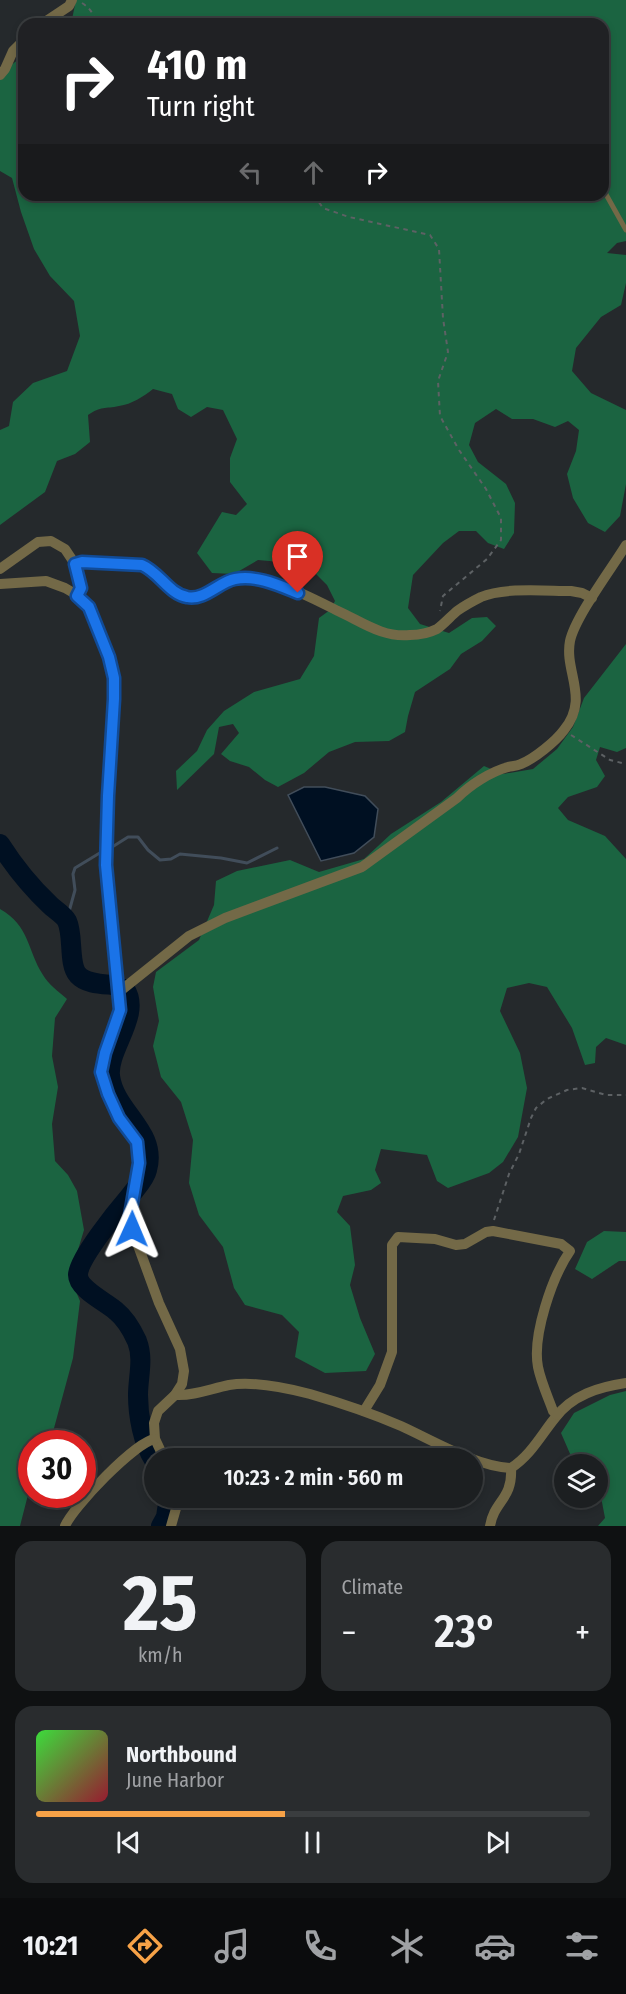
<!DOCTYPE html>
<meta charset="utf-8">
<style>
:root{--surface:#1c1f21;--page:#292c2e;--text:#f1f3f6;--muted:#a0a2a5;--line:#3a3d3f;--accent:#f6a247}
body{margin:0;font-family:"Fira Sans Condensed",sans-serif;background:var(--page);color:var(--text);height:100vh;display:flex;flex-direction:column;font-size:22px;white-space:nowrap}
*{box-sizing:border-box;margin:0}
p{font-size:20px;color:var(--muted)}
.icon{flex:none;width:33px;height:33px;fill:none;stroke:currentColor;stroke-width:2;stroke-linecap:round;stroke-linejoin:round}
.map{position:relative;height:1526px;overflow:hidden}
.side{display:flex;flex-direction:column;gap:15px;padding:15px;background:#0f1112;flex:1}
.side>*{flex:none}
.banner{position:absolute;left:18px;top:18px;width:591px;height:183px;border-radius:18px;box-shadow:0 3px 9px #0003,0 0 0 2px var(--line);background:#202124;color:#fff;overflow:hidden}
.fabs{position:absolute;left:554px;top:1454px;display:grid;gap:12px}
.fabs a{display:grid;place-items:center;width:54px;height:54px;border-radius:50%;background:var(--surface);box-shadow:0 3px 9px #0003,0 0 0 2px var(--line);font-size:30px}
.speed{position:absolute;left:18px;top:1430px;display:flex;gap:12px;font-size:30px;font-weight:700;text-align:center}
.speed>*{display:grid;place-content:center;width:78px;height:78px;border-radius:50%;background:var(--surface);box-shadow:0 3px 9px #0003,0 0 0 2px var(--line);line-height:1}
.speed .limit{border:9px solid #d22;background:#fff;color:#111}
.pin{position:absolute;display:grid;place-items:center;width:51px;height:51px;color:#fff;margin:-62px -26px;border-radius:50% 50% 50% 0;rotate:-45deg;box-shadow:0 0 6px #0007}
.pin .icon{rotate:45deg}
.me{position:absolute;width:66px;margin:-33px;rotate:1deg;stroke-linejoin:round;filter:drop-shadow(0 0 4px #0008)}
.turn{display:flex;align-items:center;gap:21px;height:126px;padding:0 30px;font-size:27px}
.turn .icon{width:78px;height:78px;stroke-width:2.5}
.turn b{display:block;font-size:42px;line-height:51px}
.lanes{display:flex;align-items:center;height:57px;padding:0 30px;background:#0003;justify-content:center;gap:30px;direction:ltr}
.lanes .off{opacity:.35}
.big{font-size:45px;font-weight:600;line-height:1.1}
.side .widget{flex:1;display:flex;flex-direction:column;justify-content:center;gap:9px;min-width:0;padding:0 21px;border-radius:18px;background:var(--page)}
.side .dial{align-items:center;gap:0}
.dial b{font-size:78px;line-height:1}
.song{display:flex;align-items:center;gap:18px}
.cover{width:72px;height:72px;border-radius:9px;background:linear-gradient(135deg,hsl(120 70% 55%),hsl(350 70% 35%))}
.played{height:6px;border-radius:3px;background:linear-gradient(90deg,var(--accent) 45%,var(--line) 45%)}
.keys{display:flex;justify-content:space-around;direction:ltr}
.heat{display:flex;justify-content:space-between;align-items:center;font-size:33px;direction:ltr}
.side .tiles{flex:1;display:grid;gap:15px;grid-template-columns:1fr 1fr}
.widget:last-child{grid-column:span 2}
.trip{position:absolute;left:144px;top:1448px;width:339px;height:60px;border-radius:30px;background:var(--surface);box-shadow:0 3px 9px #0003,0 0 0 2px var(--line);font-weight:600;line-height:60px;text-align:center}
.tab-bar{display:flex;height:96px;justify-content:space-around;align-items:center;background:#0b0c0d;color:var(--muted)}
.tab-bar .icon{width:42px;height:42px}
.tab-bar .on{color:var(--accent)}
.tab-bar b{font-size:27px;color:var(--text)}
.map>svg:first-child{display:block}
.forest{fill:#1b6441}
.water{fill:#001022;stroke:#414d5a;stroke-width:1.5}
.lines{fill:none;stroke-linecap:round;stroke-linejoin:round}
.stream{stroke:#414d5a;stroke-width:3}
.river{stroke:#001022;stroke-width:20}
.path{stroke:#5d6164;stroke-width:2;stroke-dasharray:4.5 4.5;stroke-linecap:butt}
.lane{stroke:#736947;stroke-width:5}
.street{stroke:#736947;stroke-width:10}
.route-casing{stroke:#114b97;stroke-width:15}
.route{stroke:#1a73e8;stroke-width:10}
</style>
<div class="map">
<svg width="626" height="1526" viewBox="0 0 626 1526">
<rect width="100%" height="100%" fill="#25292c"/>
<g class="forest">
<path d="M76 0H626V241L617 243 607 253 626 255V283L621 305 601 317 576 348 572 371 591 393 626 410V484L620 516 605 532 588 523 573 498 567 474 576 451 579 430 568 421 555 427 533 419H512L496 409 475 423 469 445 478 462 506 484 515 503 514 533 504 549 488 543 476 531H459L443 543 413 575 408 608 420 624 449 633 472 618 487 617 496 626 482 641 461 654 450 669 415 692 408 716 405 732 389 741 355 742 329 752 304 773 278 787 265 780 249 767 230 761 221 754 239 733 233 724 219 727 214 754 177 790 176 771 197 751 207 730 224 711 254 692 300 679 314 656 319 618 330 610 335 601 327 585 313 571 280 562 258 560 234 574 212 573 197 553 222 512 236 515 247 504 230 482V458L237 439 223 410 207 407 191 417 178 409 172 394 153 389C143 397 132 404 119 406 105 409 101 406 88 415L90 442 75 454 57 461 45 492 0 525V430L9 426 13 402 33 383 67 371 80 336 74 301 50 276 34 249 21 212 12 178 0 171V79L10 66 24 55V195H603V24H71Z"/>
<path d="M626 644V748L617 752 600 747 596 760 605 776 597 787 568 797 558 808 568 820 605 836 626 859V1045L606 1038 596 1047 595 1063 585 1065 572 1028 547 987 529 983 507 988 500 1011 520 1053 527 1088 518 1137 503 1162 489 1173 448 1188 437 1181 427 1155 381 1149 375 1170 381 1183 371 1190 343 1196 337 1212 350 1226 355 1265 350 1285 360 1318 375 1354 366 1371 325 1373 295 1357 299 1332 282 1315 245 1305 234 1288 223 1247 199 1215 189 1183 193 1140 181 1102 161 1077 153 1046 159 1021 153 987 156 972 199 940 214 905 216 881 237 871 290 860 319 872 364 859 391 834 441 802 484 766 503 774 533 769 557 749 573 727 584 698Z"/>
<path d="M0 909C30 926 27 950 43 975 48 984 59 992 67 999L55 1018 52 1056 58 1087 52 1124 55 1161 68 1175 77 1191 84 1230 74 1263V1287L80 1301 73 1358 50 1443H32L31 1483 20 1526H0Z"/>
<path d="M604 1231 626 1232V1261H619L592 1279 575 1269 587 1242Z"/>
<path d="M626 1391V1526H598L605 1518 601 1497 597 1492V1464H577L571 1456 561 1433 574 1413 610 1395Z"/>
</g>
<path class="water" d="M304 787H325L365 796 378 809 374 837 354 853 321 861 288 795Z"/>
<g class="lines">
<g class="stream">
<path d="M109 849 128 837H138L148 850 160 860 171 859 180 854 221 858 247 863 277 848"/>
<path d="M67 919 75 890 73 874 75 868 103 851"/>
</g>
<g class="river">
<path d="M0 844C14 866 31 887 50 905 55 910 64 915 67 921 74 936 68 964 78 975 86 984 102 984 113 985"/>
<path d="M125 989C142 1015 107 1049 110 1076 115 1113 158 1131 147 1170 145 1179 136 1188 130 1196 118 1210 78 1259 78 1275 78 1289 106 1302 116 1311 126 1319 132 1330 137 1341 144 1359 138 1377 138 1395 138 1416 143 1443 154 1460"/>
<path d="M161 1526 166 1517 169 1497"/>
</g>
<g class="path">
<path d="M82 3C90 8 94 14 96 24"/>
<path d="M314 195 323 208 349 217 430 235 439 249 443 318 448 352 438 381 440 416 459 450 486 489 501 518V540L487 559 443 596 440 611"/>
<path d="M571 735 610 760 626 764"/>
<path d="M494 1220 509 1174 519 1154 531 1118 536 1108 547 1099 567 1090 582 1088 606 1095H626"/>
</g>
<path class="lane" d="M603 189 626 230"/>
<g class="street">
<path d="M42 24 69 6 72 0"/>
<path d="M0 75 5 69 13 51 24 40"/>
<path d="M75 564 82 562 142 565C159 572 170 597 190 598 200 599 210 590 218 585 234 577 250 577 267 581 291 587 316 600 338 611 362 622 383 638 410 635 419 635 429 633 437 629 444 624 451 616 457 611 464 606 473 601 481 597 504 587 546 591 571 591L582 593 592 598"/>
<path d="M0 569 38 542 51 541 65 549 75 564 81 588 77 595"/>
<path d="M0 584 46 581 65 588 77 595 89 607 109 657 114 678V699L108 796 106 865 120 1010 105 1053 101 1072 108 1094 119 1118 137 1142 139 1163 130 1215 132 1229 159 1303 180 1349 184 1371 182 1384 175 1395 158 1411 154 1423 155 1439 164 1458"/>
<path d="M119 992 189 936 225 918 362 867 457 798C470 785 490 772 508 767 513 766 517 766 521 764 534 759 556 741 564 730 590 698 564 672 570 641 575 617 612 568 626 545"/>
<path d="M175 1395C194 1396 210 1389 229 1385 252 1381 287 1388 310 1394 341 1403 371 1413 401 1426 434 1441 475 1466 511 1468 531 1455 541 1435 555 1418 572 1395 599 1387 626 1383"/>
<path d="M364 1411 380 1385 392 1352V1245L398 1237 435 1239 456 1245 465 1244 486 1232 493 1231 561 1244 570 1251C552 1277 532 1336 538 1367 541 1382 548 1397 553 1411L557 1415"/>
<path d="M65 1526C73 1507 135 1442 155 1439"/>
<path d="M171 1526 177 1505V1497"/>
<path d="M490 1526C494 1501 513 1499 511 1468"/>
</g>
</g>
<g class="lines">
<defs>
<path id="route" d="M132 1229 130 1215 139 1163 137 1142 119 1118 108 1094 101 1072 105 1053 120 1010 106 865 108 796 114 699V678L109 657 89 607 77 596 81 588 75 564 82 562 142 565C159 572 169 594 187 597 204 601 219 582 235 579 257 575 278 585 298 593"/>
</defs>
<use href="#route" class="route-casing"/>
<use href="#route" class="route"/>
</g>
</svg>
<div class="fabs">
<a><svg class="icon" aria-label="layers" viewBox="0 0 24 24"><path d="M12 4l9 5-9 5-9-5zM3 14l9 5 9-5"/></svg></a>
</div>
<div class="speed"><div class="limit">30</div></div>
<div class="pin" style="left:298px;top:593px;background:#d93025"><svg class="icon" aria-label="arrive" viewBox="0 0 24 24"><path d="M6 21V4h12l-3 4 3 4H6"/></svg></div>
<svg class="me" style="left:132px;top:1229px" viewBox="-20 -20 40 40"><path d="M0-17L14 15 0 8-14 15z" fill="#1a73e8" stroke="#fff" stroke-width="4"/></svg>
<div class="trip">10:23 · 2 min · 560 m</div>
<div class="banner">
<div class="turn"><svg class="icon" aria-label="right" viewBox="0 0 24 24"><path d="M7 20v-9h11M14 6l5 5-5 5"/></svg><div><b>410 m</b>Turn right</div></div>
<div class="lanes"><svg class="icon off" aria-label="left" viewBox="0 0 24 24"><path d="M17 20v-9H6M10 6l-5 5 5 5"/></svg><svg class="icon off" aria-label="ahead" viewBox="0 0 24 24"><path d="M12 20V5M6 11l6-6 6 6"/></svg><svg class="icon" aria-label="right" viewBox="0 0 24 24"><path d="M7 20v-9h11M14 6l5 5-5 5"/></svg></div>
</div>
</div>
<section class="side">
<div class="tiles">
<div class="widget dial"><b>25</b><p>km/h</p></div>
<div class="widget"><p>Climate</p>
<div class="heat"><a>−</a><b class="big">23°</b><a>+</a></div>
</div>
<div class="widget">
<div class="song"><i class="cover"></i><div><b>Northbound</b><p>June Harbor</p></div></div>
<div class="played"></div>
<div class="keys"><svg class="icon" aria-label="previous" viewBox="0 0 24 24"><path d="M18 5L8 12l10 7zM5 5v14"/></svg><svg class="icon" aria-label="pause" viewBox="0 0 24 24"><path d="M8 5v14M16 5v14"/></svg><svg class="icon" aria-label="next" viewBox="0 0 24 24"><path d="M6 5l10 7-10 7zM19 5v14"/></svg></div>
</div>
</div>
</section>
<nav class="tab-bar">
<b>10:21</b>
<svg class="icon on" aria-label="directions" viewBox="0 0 24 24"><path d="M12 3l9 9-9 9-9-9zM9 14v-3h6M13 9l2 2-2 2"/></svg>
<svg class="icon" aria-label="music" viewBox="0 0 24 24"><path d="M9 18V5l10-2v13"/><circle cx="6" cy="18" r="3"/><circle cx="16" cy="16" r="3"/></svg>
<svg class="icon" aria-label="phone" viewBox="0 0 24 24"><path d="M5 4h4l2 5-3 2q2 4 5 5l2-3 5 2v4C11 20 4 13 5 4z"/></svg>
<svg class="icon" aria-label="climate" viewBox="0 0 24 24"><path d="M12 3v18M4 7l16 10M4 17L20 7"/></svg>
<svg class="icon" aria-label="car" viewBox="0 0 24 24"><path d="M5 17H2v-5l4-1 3-4h7l3 4 3 1v5h-3M9 17h6M6 11h13"/><circle cx="7" cy="17" r="2"/><circle cx="17" cy="17" r="2"/></svg>
<svg class="icon" aria-label="filters" viewBox="0 0 24 24"><path d="M4 7h16M4 17h16"/><circle cx="9" cy="7" r="2"/><circle cx="15" cy="17" r="2"/></svg>
</nav>
